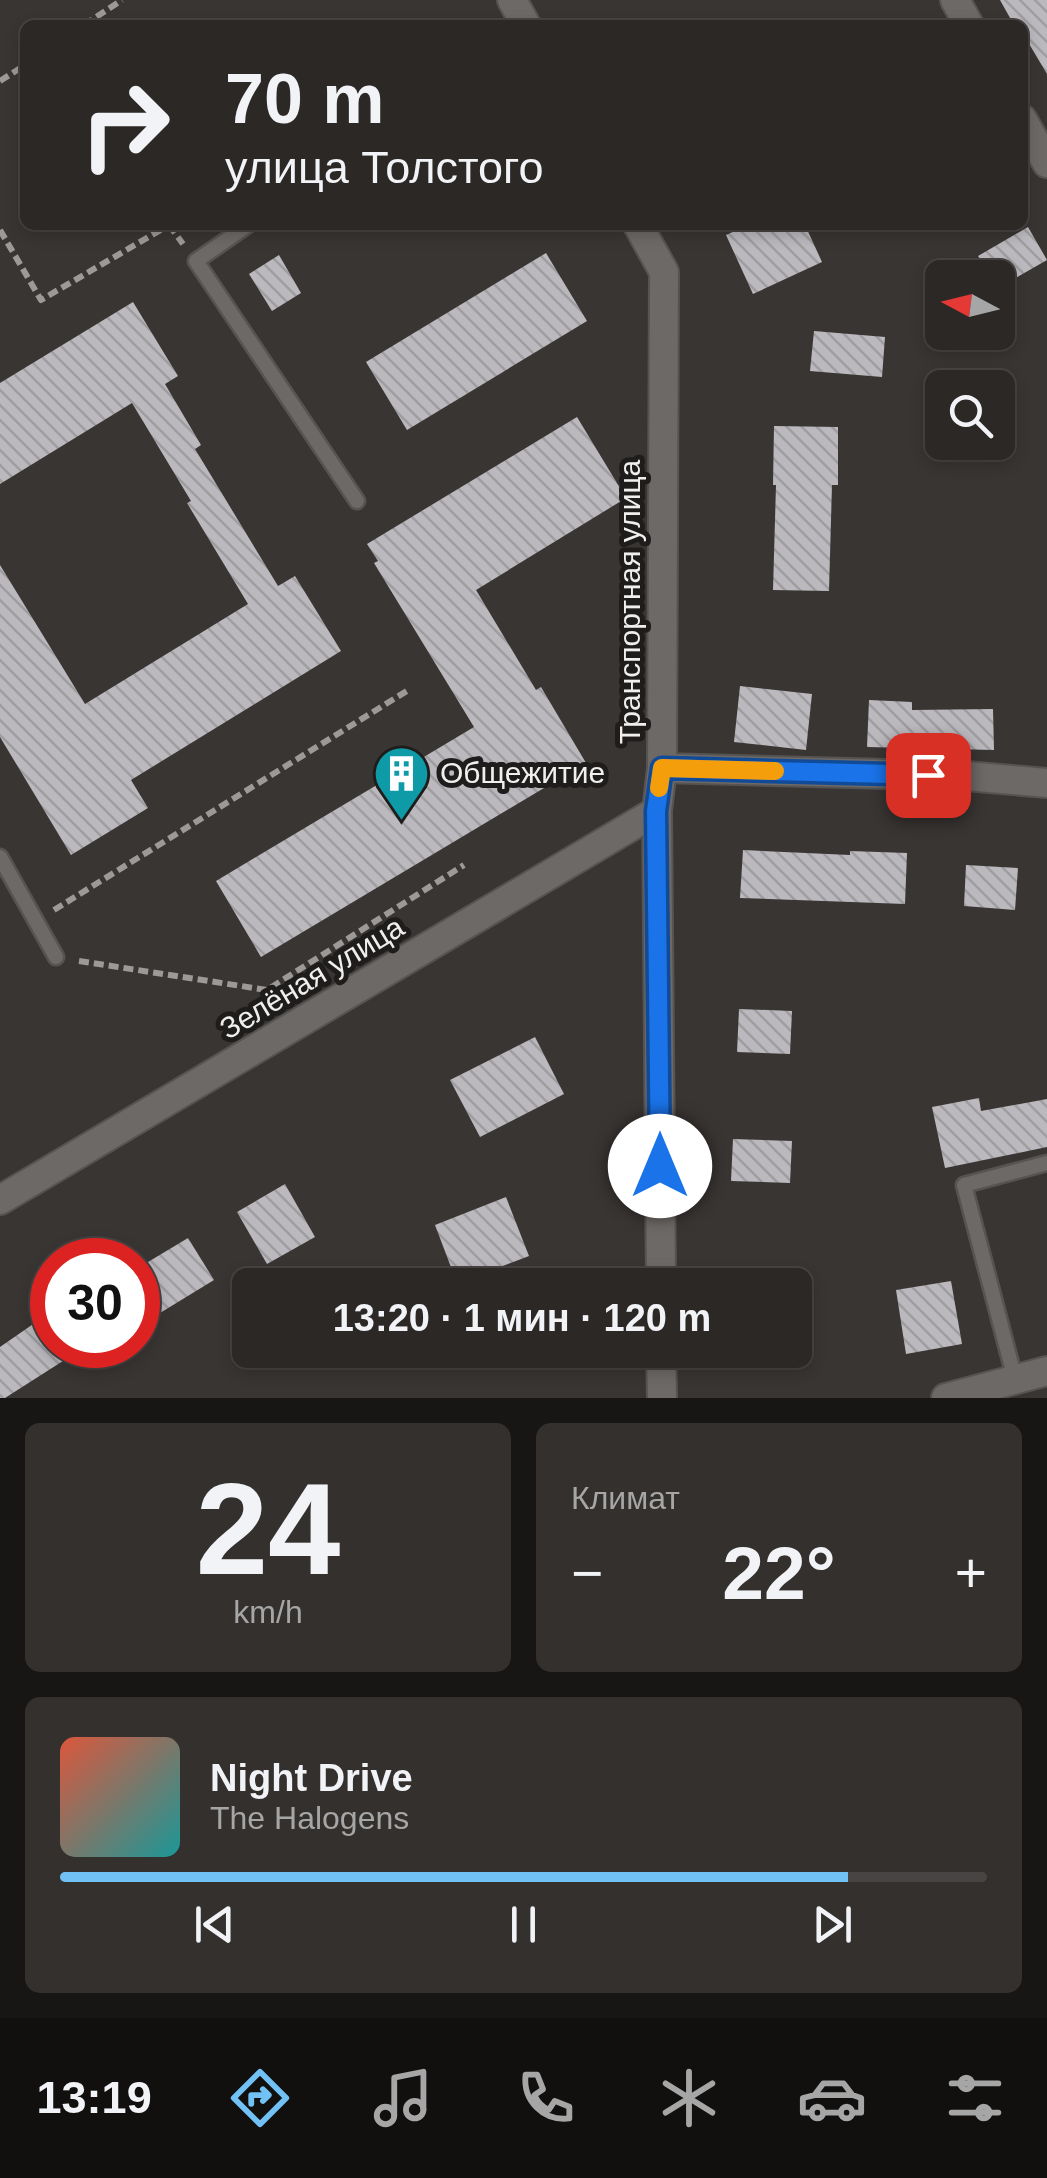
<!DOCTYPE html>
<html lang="ru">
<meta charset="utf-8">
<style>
:root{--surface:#2b2826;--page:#33302e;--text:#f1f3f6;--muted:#a6a6a7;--line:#474443;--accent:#71c1f5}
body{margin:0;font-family:Arial,sans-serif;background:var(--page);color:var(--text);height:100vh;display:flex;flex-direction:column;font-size:38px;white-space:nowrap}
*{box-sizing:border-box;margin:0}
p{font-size:32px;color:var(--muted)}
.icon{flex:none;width:55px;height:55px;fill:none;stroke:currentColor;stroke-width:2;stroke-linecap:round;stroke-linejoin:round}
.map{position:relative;height:1398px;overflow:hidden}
.side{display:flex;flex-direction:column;gap:25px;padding:25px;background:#181615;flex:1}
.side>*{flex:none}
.banner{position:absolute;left:20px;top:20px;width:1008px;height:210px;border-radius:15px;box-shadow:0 5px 15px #0003,0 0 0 2px var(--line);background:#2b2826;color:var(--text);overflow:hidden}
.needle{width:65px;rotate:277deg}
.fabs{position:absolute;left:925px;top:260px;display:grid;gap:20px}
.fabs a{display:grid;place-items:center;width:90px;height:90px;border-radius:15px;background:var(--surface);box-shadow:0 5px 15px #0003,0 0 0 2px var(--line);font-size:50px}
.speed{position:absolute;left:30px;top:1238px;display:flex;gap:20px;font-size:50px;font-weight:700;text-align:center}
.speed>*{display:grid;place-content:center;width:130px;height:130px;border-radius:50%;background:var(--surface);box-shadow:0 5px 15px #0003,0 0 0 2px var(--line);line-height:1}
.speed .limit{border:15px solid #d22;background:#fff;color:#111}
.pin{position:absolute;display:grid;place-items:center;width:85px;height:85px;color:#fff;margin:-42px;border-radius:20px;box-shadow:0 5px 15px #0006}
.me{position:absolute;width:110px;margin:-55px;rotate:0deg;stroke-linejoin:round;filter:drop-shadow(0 0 8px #0008)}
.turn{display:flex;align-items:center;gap:35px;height:210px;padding:0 40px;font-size:45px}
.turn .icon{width:130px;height:130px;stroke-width:2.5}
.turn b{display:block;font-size:70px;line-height:85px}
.big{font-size:75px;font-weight:600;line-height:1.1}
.side .card{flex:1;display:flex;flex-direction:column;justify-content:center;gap:15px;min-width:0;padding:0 35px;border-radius:15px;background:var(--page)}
.side .dial{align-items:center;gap:0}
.dial b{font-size:130px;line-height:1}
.song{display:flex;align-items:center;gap:30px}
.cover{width:120px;height:120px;border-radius:15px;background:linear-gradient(135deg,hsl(10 70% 55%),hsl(180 70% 35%))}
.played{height:10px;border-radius:5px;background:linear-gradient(90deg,var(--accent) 85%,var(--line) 85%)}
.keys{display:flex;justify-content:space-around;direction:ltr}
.heat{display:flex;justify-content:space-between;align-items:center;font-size:55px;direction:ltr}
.side .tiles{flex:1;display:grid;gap:25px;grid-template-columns:1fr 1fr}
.card:last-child{grid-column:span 2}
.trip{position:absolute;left:232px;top:1268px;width:580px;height:100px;border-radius:15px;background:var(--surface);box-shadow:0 5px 15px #0003,0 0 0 2px var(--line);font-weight:600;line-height:100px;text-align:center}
.menu{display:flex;height:160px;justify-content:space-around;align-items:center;background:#11100f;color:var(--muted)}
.menu .icon{width:70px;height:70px}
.menu .current{color:var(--accent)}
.menu b{font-size:45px;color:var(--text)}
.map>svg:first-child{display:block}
.building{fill:url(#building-back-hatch)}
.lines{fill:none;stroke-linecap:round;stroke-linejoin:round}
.service-casing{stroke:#565452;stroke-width:19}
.minor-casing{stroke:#565452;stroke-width:32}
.path{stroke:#9c9997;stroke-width:6;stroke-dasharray:10 5;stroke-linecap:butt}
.service{stroke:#6d6966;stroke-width:14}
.minor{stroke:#6d6966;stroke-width:28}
.route-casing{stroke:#114b97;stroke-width:25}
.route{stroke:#1a73e8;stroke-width:18}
.slow{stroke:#f59e0b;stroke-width:18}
.labels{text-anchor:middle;stroke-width:10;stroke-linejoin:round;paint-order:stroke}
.street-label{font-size:30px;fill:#f1efed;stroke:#1f1d1c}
.poi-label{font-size:30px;fill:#f1efed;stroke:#1f1d1c;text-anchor:start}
</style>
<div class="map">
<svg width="1047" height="1398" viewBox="0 0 1047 1398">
<defs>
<pattern id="building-back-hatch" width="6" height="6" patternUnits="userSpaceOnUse" patternTransform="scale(2.5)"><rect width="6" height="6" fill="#bbb9be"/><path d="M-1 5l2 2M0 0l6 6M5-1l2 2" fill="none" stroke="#9e9da0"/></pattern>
</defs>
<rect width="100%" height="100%" fill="#393533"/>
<g class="building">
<path d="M1000 0H1047V74L1022 32V25H1014Z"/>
<path d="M748 225H805L822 262 753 294 726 235Z"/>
<path d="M1028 227 1047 260 998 288V278H991L978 256Z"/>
<path d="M546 253 587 321 407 430 366 362Z"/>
<path d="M279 255 301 293 272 311 249 274Z"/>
<path d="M133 302 178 376 165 384 201 445 195 449 278 586 295 576 341 651 131 780 148 808 71 855 0 737V565L85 704 248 604 187 503 191 501 132 403 0 484V383Z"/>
<path d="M814 331 885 337 882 377 810 371Z"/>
<path d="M577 417 626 498 476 590 536 690 541 687 586 763 261 957 216 881 474 727 374 563 378 561 367 544Z"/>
<path d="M774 426 838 427V485H832L829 591 773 590 776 485H773Z"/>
<path d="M740 686 812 694 806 750 734 742Z"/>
<path d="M869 700 912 702V710L993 709 994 750 867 747Z"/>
<path d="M743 850 850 855V851L907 853 905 904 740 898Z"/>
<path d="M966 865 1018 868 1015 910 964 906Z"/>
<path d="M739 1009 792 1011 790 1054 737 1052Z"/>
<path d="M535 1037 564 1094 480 1137 450 1080Z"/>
<path d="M979 1098 981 1111 1047 1099V1147L945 1168 932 1107Z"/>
<path d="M733 1139 792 1141 790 1183 731 1181Z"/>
<path d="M285 1184 315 1237 267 1264 237 1212Z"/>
<path d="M506 1197 529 1256 457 1283 435 1225Z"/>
<path d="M188 1238 214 1280 160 1313 138 1275V1268Z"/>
<path d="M951 1281 962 1344 906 1354 896 1290Z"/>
<path d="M52 1311V1345H88L5 1398H0V1347Z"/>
</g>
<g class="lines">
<defs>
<g id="service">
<path d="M248 225 196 261 357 501"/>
<path d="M0 857 56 957"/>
<path d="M1015 1379 964 1185 1047 1163"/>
</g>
<g id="minor">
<path d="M512 0 526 25"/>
<path d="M955 0 969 25"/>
<path d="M1022 119 1047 163"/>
<path d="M638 225 664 272 662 768 657 811 661 1285"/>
<path d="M662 768 966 776 1047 783"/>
<path d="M0 1200 657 811"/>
<path d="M661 1350 662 1398"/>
<path d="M946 1398 1047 1371"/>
</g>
</defs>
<use href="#service" class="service-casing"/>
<use href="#minor" class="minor-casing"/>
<g class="path">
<path d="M84 25 122 0"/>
<path d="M0 81 25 65"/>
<path d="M169 225 183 244"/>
<path d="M0 230 41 300 169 225"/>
<path d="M54 910 410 689"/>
<path d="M79 961 267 990 464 865"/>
</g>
<use href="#service" class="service"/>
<use href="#minor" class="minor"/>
</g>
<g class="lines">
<defs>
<path id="route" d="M660 1166 656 811 662 768 928 775"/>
</defs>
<use href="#route" class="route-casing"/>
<use href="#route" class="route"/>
<path class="slow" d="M659 788 662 768 775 771"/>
</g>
<defs>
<symbol id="building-pin" viewBox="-11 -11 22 30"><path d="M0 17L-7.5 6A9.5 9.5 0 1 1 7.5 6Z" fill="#0f9aa8" stroke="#1f1d1c"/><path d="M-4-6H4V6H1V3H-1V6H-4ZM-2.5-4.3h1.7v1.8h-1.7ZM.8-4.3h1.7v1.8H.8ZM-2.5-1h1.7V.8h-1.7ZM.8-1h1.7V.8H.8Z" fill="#fff"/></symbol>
</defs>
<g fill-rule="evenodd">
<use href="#building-pin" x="370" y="742" width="63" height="86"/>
</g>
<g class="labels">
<g class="street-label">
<text transform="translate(630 602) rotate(-90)" y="10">Транспортная улица</text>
<text transform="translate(312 978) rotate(-31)" y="10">Зелёная улица</text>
</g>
<g class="poi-label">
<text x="440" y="783">Общежитие</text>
</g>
</g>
</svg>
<div class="fabs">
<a><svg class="needle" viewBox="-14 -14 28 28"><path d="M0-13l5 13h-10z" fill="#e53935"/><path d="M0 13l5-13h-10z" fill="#a6a6a7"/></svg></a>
<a><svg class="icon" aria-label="search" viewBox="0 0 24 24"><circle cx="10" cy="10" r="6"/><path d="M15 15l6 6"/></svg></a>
</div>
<div class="speed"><div class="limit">30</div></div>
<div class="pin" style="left:928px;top:775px;background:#d93025"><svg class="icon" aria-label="arrive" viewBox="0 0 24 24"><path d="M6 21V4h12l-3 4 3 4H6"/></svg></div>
<svg class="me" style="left:660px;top:1166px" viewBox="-20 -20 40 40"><circle r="19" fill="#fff"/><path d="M0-13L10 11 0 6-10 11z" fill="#1a73e8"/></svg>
<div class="trip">13:20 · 1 мин · 120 m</div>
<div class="banner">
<div class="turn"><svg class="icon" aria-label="right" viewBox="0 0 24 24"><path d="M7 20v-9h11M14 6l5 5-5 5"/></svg><div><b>70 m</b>улица Толстого</div></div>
</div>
</div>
<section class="side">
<div class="tiles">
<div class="card dial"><b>24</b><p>km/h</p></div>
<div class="card"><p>Климат</p>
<div class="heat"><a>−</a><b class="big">22°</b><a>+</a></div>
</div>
<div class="card">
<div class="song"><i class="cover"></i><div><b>Night Drive</b><p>The Halogens</p></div></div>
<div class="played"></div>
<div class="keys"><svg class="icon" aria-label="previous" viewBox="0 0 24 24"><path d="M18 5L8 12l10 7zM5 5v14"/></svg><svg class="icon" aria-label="pause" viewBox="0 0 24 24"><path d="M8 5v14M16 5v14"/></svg><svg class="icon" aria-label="next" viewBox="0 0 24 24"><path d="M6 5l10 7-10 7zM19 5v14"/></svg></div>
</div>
</div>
</section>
<nav class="menu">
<b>13:19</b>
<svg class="icon current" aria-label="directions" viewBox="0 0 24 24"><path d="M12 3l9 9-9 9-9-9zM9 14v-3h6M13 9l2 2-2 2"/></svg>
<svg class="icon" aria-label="music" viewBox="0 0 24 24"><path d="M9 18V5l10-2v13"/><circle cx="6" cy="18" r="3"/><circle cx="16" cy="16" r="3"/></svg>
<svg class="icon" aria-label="phone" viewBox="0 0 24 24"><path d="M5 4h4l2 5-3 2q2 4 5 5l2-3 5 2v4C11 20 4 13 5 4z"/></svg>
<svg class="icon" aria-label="climate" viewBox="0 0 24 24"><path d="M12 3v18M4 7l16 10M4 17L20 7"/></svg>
<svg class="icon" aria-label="car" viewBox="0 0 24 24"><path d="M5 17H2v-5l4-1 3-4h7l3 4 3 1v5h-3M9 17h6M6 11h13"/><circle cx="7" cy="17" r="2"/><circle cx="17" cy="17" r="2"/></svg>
<svg class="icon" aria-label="filters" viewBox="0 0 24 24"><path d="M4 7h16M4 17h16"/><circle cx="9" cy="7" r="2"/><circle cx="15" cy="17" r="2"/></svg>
</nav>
